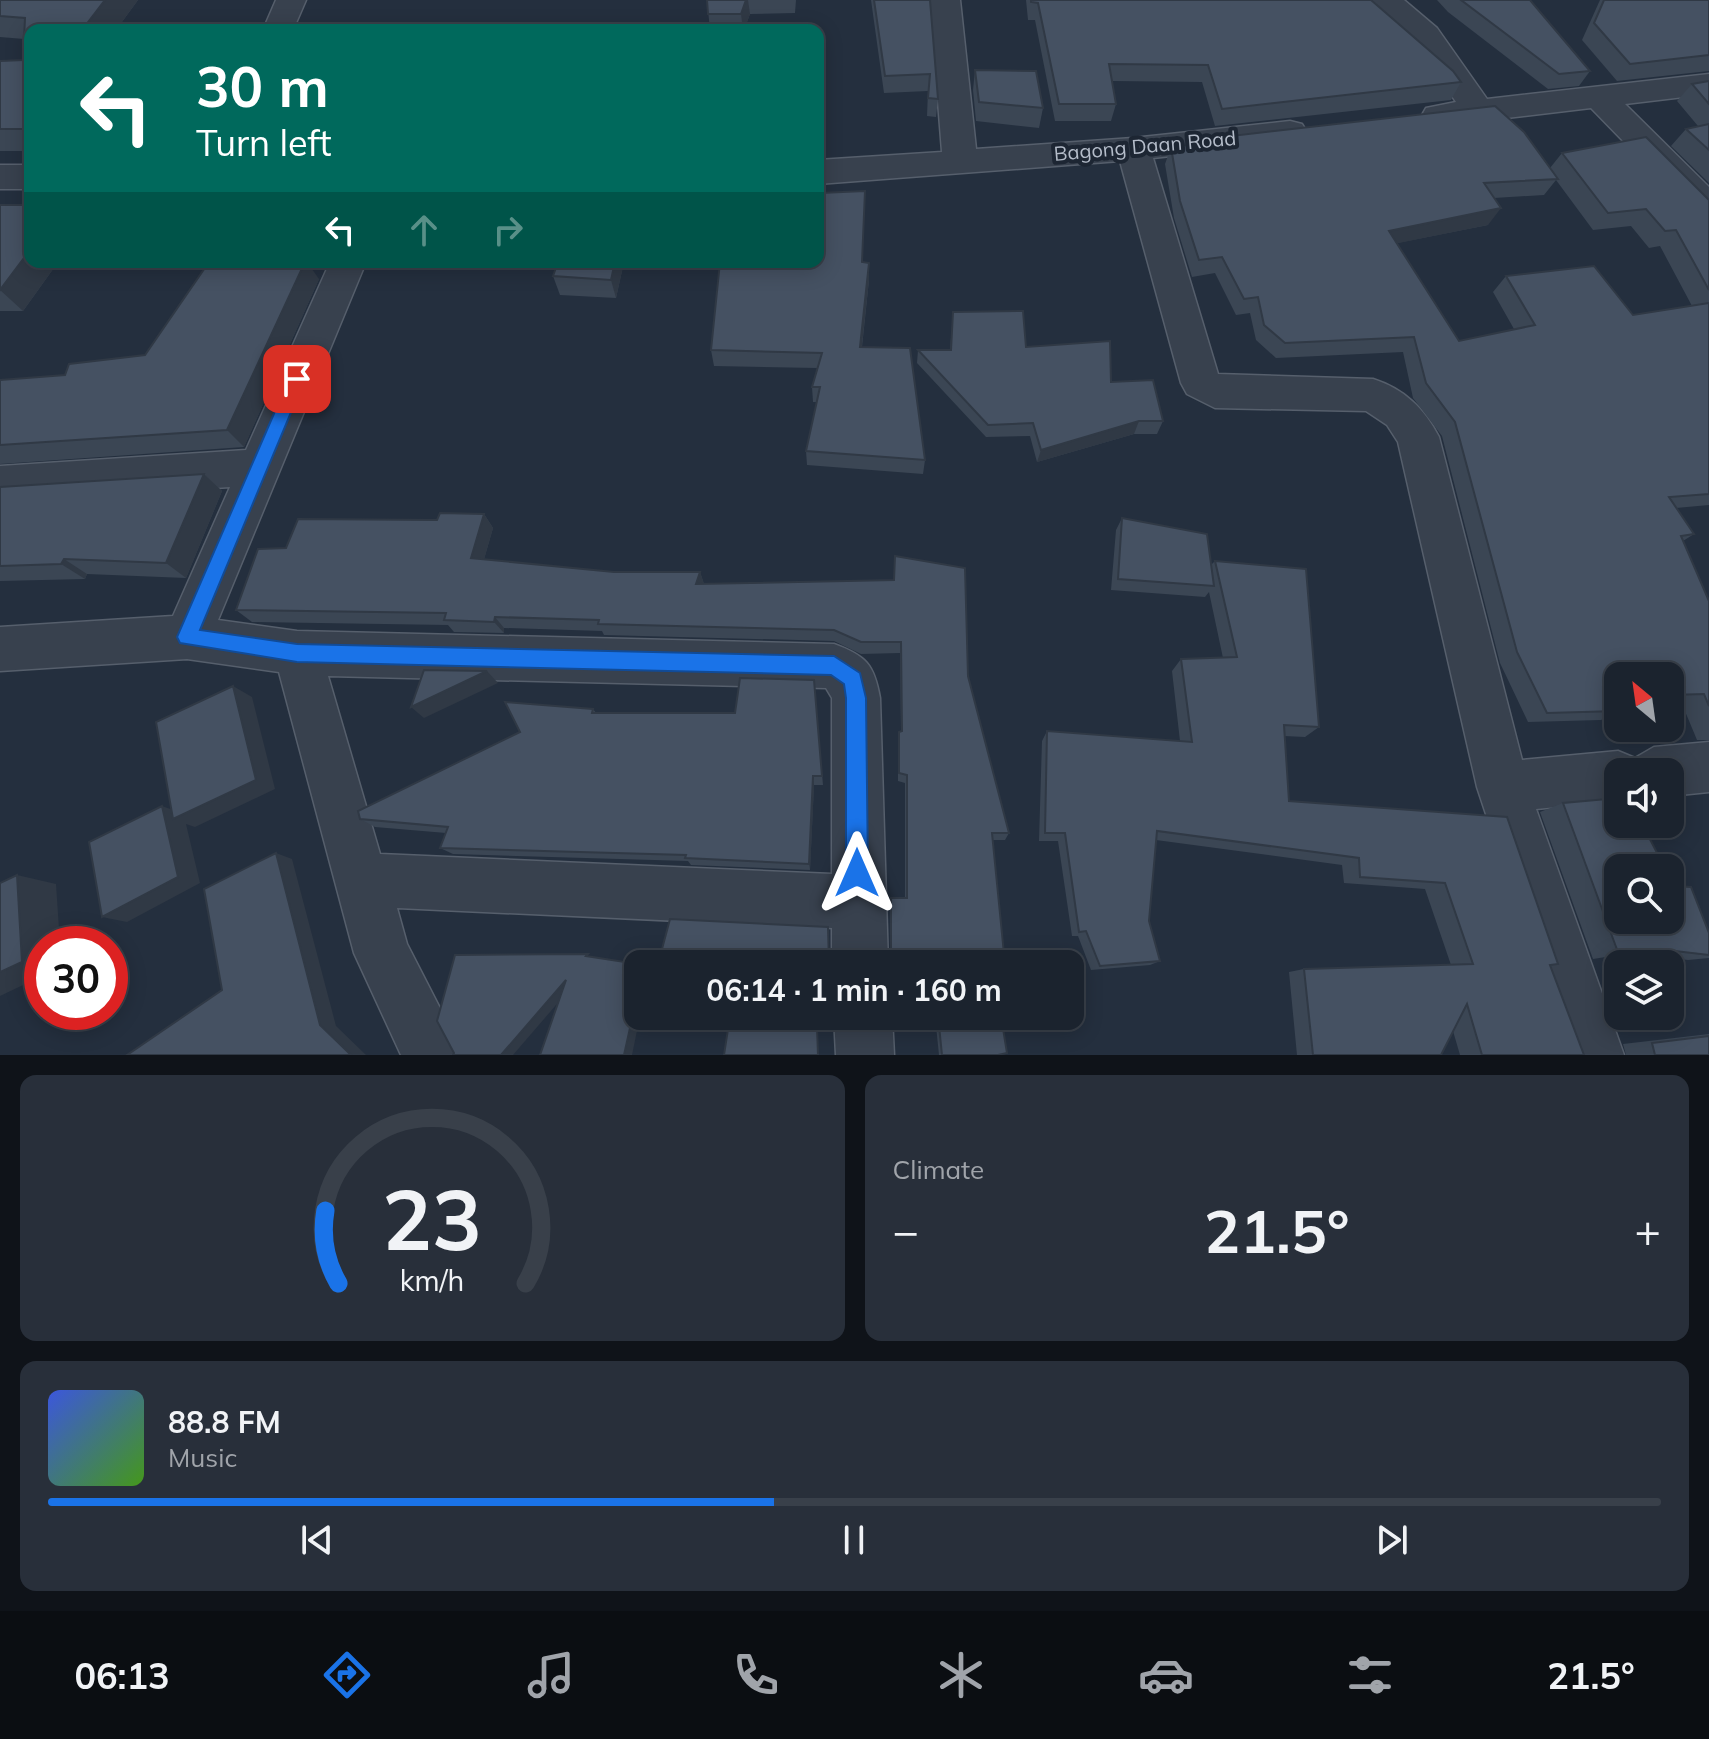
<!DOCTYPE html>
<meta charset="utf-8">
<style>
:root{--surface:#1b232e;--page:#282f3a;--text:#f1f3f6;--muted:#a0a4aa;--line:#39404a;--accent:#1a73e8}
body{margin:0;font-family:Mulish,sans-serif;background:var(--page);color:var(--text);height:100vh;display:flex;flex-direction:column;font-size:30px;white-space:nowrap}
*{box-sizing:border-box;margin:0}
p{font-size:26px;color:var(--muted)}
.icon{flex:none;width:44px;height:44px;fill:none;stroke:currentColor;stroke-width:2;stroke-linecap:round;stroke-linejoin:round}
.map{position:relative;height:1055px;overflow:hidden}
.sheet{display:flex;flex-direction:column;gap:20px;padding:20px;background:#0f1319;flex:1}
.sheet>*{flex:none}
.hud{position:absolute;left:24px;top:24px;width:800px;height:244px;border-radius:16px;box-shadow:0 4px 20px #0003,0 0 0 2px var(--line);background:#00695c;color:#fff;overflow:hidden}
.needle{width:52px;rotate:331deg}
.controls{position:absolute;left:1604px;top:662px;display:grid;gap:16px}
.controls a{display:grid;place-items:center;width:80px;height:80px;border-radius:16px;background:var(--surface);box-shadow:0 4px 20px #0003,0 0 0 2px var(--line);font-size:40px}
.speed{position:absolute;left:24px;top:926px;display:flex;gap:16px;font-size:40px;font-weight:700;text-align:center}
.speed>*{display:grid;place-content:center;width:104px;height:104px;border-radius:50%;background:var(--surface);box-shadow:0 4px 20px #0003,0 0 0 2px var(--line);line-height:1}
.speed .limit{border:12px solid #d22;background:#fff;color:#111}
.pin{position:absolute;display:grid;place-items:center;width:68px;height:68px;color:#fff;margin:-34px;border-radius:16px;box-shadow:0 4px 12px #0006}
.me{position:absolute;width:88px;margin:-44px;rotate:0deg;stroke-linejoin:round;filter:drop-shadow(0 0 6px #0008)}
.turn{display:flex;align-items:center;gap:28px;height:168px;padding:0 40px;font-size:36px}
.turn .icon{width:104px;height:104px;stroke-width:2.5}
.turn b{display:block;font-size:56px;line-height:68px}
.lanes{display:flex;align-items:center;height:76px;padding:0 40px;background:#0003;justify-content:center;gap:40px;direction:ltr}
.lanes .off{opacity:.35}
.big{font-size:60px;font-weight:700;line-height:1.1}
.sheet .tile{flex:1;display:flex;flex-direction:column;justify-content:center;gap:12px;min-width:0;padding:0 28px;border-radius:16px;background:var(--page)}
.sheet .dial{align-items:center;gap:0}
.dial svg{height:208px;overflow:visible;fill:none;stroke:var(--line);stroke-width:7;stroke-linecap:round;text-anchor:middle}
.dial text{fill:var(--text);stroke:none}
.song{display:flex;align-items:center;gap:24px}
.cover{width:96px;height:96px;border-radius:12px;background:linear-gradient(135deg,hsl(230 70% 55%),hsl(100 70% 35%))}
.played{height:8px;border-radius:4px;background:linear-gradient(90deg,var(--accent) 45%,var(--line) 45%)}
.keys{display:flex;justify-content:space-around;direction:ltr}
.heat{display:flex;justify-content:space-between;align-items:center;font-size:44px;direction:ltr}
.sheet .tiles{flex:1;display:grid;gap:20px;grid-template-columns:1fr 1fr}
.tile:last-child{grid-column:span 2}
.trip{position:absolute;left:624px;top:950px;width:460px;height:80px;border-radius:16px;background:var(--surface);box-shadow:0 4px 20px #0003,0 0 0 2px var(--line);font-weight:700;line-height:80px;text-align:center}
.menu{display:flex;height:128px;justify-content:space-around;align-items:center;background:#0b0e12;color:var(--muted)}
.menu .icon{width:56px;height:56px}
.menu .current{color:var(--accent)}
.menu b{font-size:36px;color:var(--text)}
.map>svg:first-child{display:block}
.lines{fill:none;stroke-linecap:round;stroke-linejoin:round}
.minor-casing{stroke:#565f6c;stroke-width:3}
.minor{fill:#38414e;fill-rule:evenodd}
.wall{fill:#3b4654;fill-rule:evenodd}
.shaded-wall{fill:#303945}
.building{fill:#455162;stroke:#303945;stroke-width:2}
.route{fill:#1a73e8;stroke:#114b97;stroke-width:2}
.labels{text-anchor:middle;stroke-width:8;stroke-linejoin:round;paint-order:stroke}
.far-street-label{font-size:20px;fill:#b4bcc9;stroke:#1d2633}
</style>
<div class="map">
<svg width="1709" height="1055" viewBox="0 0 1709 1055">
<rect width="100%" height="100%" fill="#242f3e"/>
<g class="lines">
<defs>
<g id="minor">
<path d="M276 0H306L293 30H263Z"/>
<path d="M930 0H960L976 149 1133 138 1290 121 1302 124 1307 132 1302 140 1290 143 1153 158 1218 374 1373 379C1404 389 1424 408 1439 437L1522 760 1618 751 1635 758 1654 747 1709 742V792L1670 796V772H1618V801L1536 809 1624 1055H1566L1477 787 1398 442 1387 425 1366 411 1215 408 1187 394 1181 383 1120 161 818 184V160L942 152Z"/>
<path d="M1371 0H1404L1437 28 1487 99 1709 74V94L1625 104 1709 187V220L1697 217 1591 108 1438 126 1426 122 1422 115 1426 108 1456 102 1415 41Z"/>
<rect x="0" y="165" width="30" height="24"/>
<path d="M330 262H366L218 620 297 631 834 644C866 656 874 664 880 698L888 964H832V928L397 908 407 944 464 1055H401L354 953 279 672 187 659 0 671V627L173 616 230 487 0 502V466L246 450ZM328 676 826 688 832 698V874L380 854Z"/>
<path d="M834 1016H892L894 1055H836Z"/>
</g>
</defs>
<use href="#minor" class="minor-casing"/>
<use href="#minor" class="minor"/>
</g>
<g class="wall">
<path d="M0 0H138L116 30H30V151H0V61L23 60 24 39 0 37Z"/>
<path d="M707 0H796L795 13 750 14 744 30H710Z"/>
<path d="M871 0H930L938 99 936 117 927 116 928 91 884 93Z"/>
<path d="M1026 0H1371L1461 82 1451 100 1215 126 1202 82 1112 81 1116 104 1111 121H1055L1035 20H1028Z"/>
<path d="M1437 0H1530L1590 71 1579 86 1548 89 1448 12Z"/>
<path d="M1600 0H1709V71L1617 81 1582 40Z"/>
<path d="M975 70 1043 108 1039 128 976 121 973 90Z"/>
<path d="M1709 81V183L1671 146 1686 129 1698 126 1677 101 1692 84Z"/>
<path d="M1231 136 1550 168 1562 153 1709 200V505L1676 508 1694 534 1683 541 1709 601V740H1697L1682 704H1670V676H1618V712L1601 720 1528 722 1500 663 1442 436 1413 398 1403 352 1276 358 1256 340 1250 313 1236 315 1215 273 1192 277 1174 218 1165 164 1171 147 1229 140ZM1556 180 1593 230 1631 226 1649 248 1660 246 1692 306 1633 315 1506 276 1493 292 1514 329 1459 341 1397 243 1488 225 1494 198 1544 195Z"/>
<path d="M820 193 863 262 869 263V280L862 347 925 460 923 474 807 465 806 451 817 402H813L812 387 817 368 714 366 711 350 821 200Z"/>
<path d="M0 205 30 262H79L77 265H56L23 311H0Z"/>
<path d="M624 262 616 298 560 295 553 276Z"/>
<path d="M319 279 244 447 0 464V380L65 375 145 355Z"/>
<path d="M953 312 1026 347 1111 382 1163 421 1157 434H1134L1037 462 1030 436 986 437 917 363 918 350H950Z"/>
<path d="M204 474 222 491 186 578 87 574 85 579 0 581V487Z"/>
<path d="M484 514 493 528 484 559 614 572H700L704 584 894 580 968 676 1009 833 1005 840H992L1005 964H658L828 927 830 963H890V903L891 898H905V783L898 781V741L899 732H901L900 653 861 654 834 641 604 635 602 631 504 628V633L454 632 448 625 252 622 236 610 286 548 437 520Z"/>
<path d="M1122 518 1211 565 1215 561 1319 727 1305 737 1284 736 1289 801 1507 817 1550 965 1584 1055H1460L1453 1031 1441 1055H1297L1289 972 1304 969 1451 965 1425 889 1344 883 1342 865 1156 840 1149 921 1160 961 1150 965 1091 970 1078 936H1072L1058 841H1039L1042 741 1047 731 1180 741 1172 671 1181 659 1223 658 1209 592 1205 597 1111 590 1116 530Z"/>
<path d="M814 680 823 785H814L810 870 691 865 688 861 453 854 440 848 446 833 375 827 360 819 593 709 596 713H735Z"/>
<path d="M1563 803 1675 886 1709 933V958L1688 960 1631 953 1593 959 1540 812Z"/>
<path d="M935 1016H1001L998 1055H939Z"/>
<path d="M1709 1034V1055H1626L1623 1044Z"/>
</g>
<g class="shaded-wall">
<path d="M105 0H138L116 30H82Z"/>
<path d="M746 0H748L750 14 744 30H743L741 14Z"/>
<path d="M1501 208 1488 225 1379 247 1389 231Z"/>
<path d="M30 250V262H53L56 265 23 311 0 290Z"/>
<path d="M305 262H307L319 279 244 447 227 430Z"/>
<path d="M615 262H624L616 298 611 280Z"/>
<path d="M869 263V280L860 362V347Z"/>
<path d="M1139 421 1134 434 1037 462 1041 450Z"/>
<path d="M204 474 222 491 186 578 166 563Z"/>
<path d="M484 514 493 528 481 570 471 558Z"/>
<path d="M64 559 87 574 85 579 61 564Z"/>
<path d="M700 572 704 584H696Z"/>
<path d="M495 617 504 628V633L494 622Z"/>
<path d="M487 671 498 683 424 718 411 707Z"/>
<path d="M233 686 252 697 275 789 195 827 186 824 200 883 127 922 102 917 162 806 184 814Z"/>
<path d="M813 776 814 785 810 870 809 864Z"/>
<path d="M276 853 292 859 336 1026 366 1055H351L320 1025Z"/>
<path d="M17 875 56 884 60 944H42V976L0 996V972Z"/>
<path d="M566 980 575 983 513 1055H501Z"/>
<path d="M636 1001 638 1002V1016H640L632 1055H624Z"/>
</g>
<g class="building">
<path d="M0 0H105L82 30H30V129H0V61L23 60 25 18 0 16Z"/>
<path d="M707 0H746L741 14H708Z"/>
<path d="M874 0H930L938 99 928 98 930 74 885 76Z"/>
<path d="M1031 0H1371L1453 71 1461 82 1222 109 1208 65 1109 64 1116 104H1059L1038 3 1031 2Z"/>
<path d="M1461 0H1530L1590 71 1559 74Z"/>
<path d="M1604 0H1709V55L1630 64 1594 23Z"/>
<path d="M975 70 1036 71 1043 108 979 102Z"/>
<path d="M1709 81V104L1692 84Z"/>
<path d="M1495 106 1524 132 1558 179 1484 183 1501 208 1389 231 1459 341 1535 325 1506 276 1594 266 1633 315 1709 303V494L1669 497 1694 534 1681 536 1709 601V706L1704 694 1670 695V676H1618V696H1616L1618 702V711L1547 713 1517 652 1455 422 1426 383 1414 337 1285 343 1264 325 1258 297 1244 299 1222 257 1199 260 1180 201 1171 147 1232 140 1231 136Z"/>
<path d="M1709 124V150L1686 129Z"/>
<path d="M1646 137 1709 200V290L1676 230 1665 231 1646 209 1608 213 1562 153Z"/>
<path d="M865 191 862 262 869 263 860 347 910 348 925 460 806 451 820 387H812L822 353 711 350 720 262H818V200H822L820 193Z"/>
<path d="M0 205H30V250L0 290Z"/>
<path d="M209 262H305L227 430 0 445V380L65 375 69 364 145 355Z"/>
<path d="M558 262H615L611 280 553 276Z"/>
<path d="M1023 311 1026 347 1110 341 1111 382 1153 380 1163 421H1139L1041 450 1033 423 988 425 918 350H951L953 312Z"/>
<path d="M204 474 166 563 64 559 61 564 0 566V487Z"/>
<path d="M440 513 484 514 471 558 614 572H700L696 584 894 580 895 556 965 568 968 676 1009 833H992L1005 964H658L670 919 828 927 829 963H891V898H907V775L899 773V732L902 731 901 642H861L834 630 598 624 599 620 495 617 494 622 444 620 446 613 236 610 258 549 286 548 298 519 437 520Z"/>
<path d="M1122 518 1207 534 1214 586 1118 579Z"/>
<path d="M1215 561 1306 569 1319 727 1284 725 1289 801 1507 817 1558 964 1550 965 1584 1055H1482L1467 1004 1441 1055H1313L1304 969 1473 964 1445 883 1360 877 1359 858 1157 831 1149 921 1160 961 1100 966 1086 931 1079 932 1065 833H1045L1047 731 1192 742 1181 659 1237 657Z"/>
<path d="M424 670 487 671 411 707Z"/>
<path d="M740 678 814 680 822 776H813L809 864 685 858 686 855 440 848 448 827 360 819 358 811 520 732 505 702 593 709 592 713H735Z"/>
<path d="M233 686 256 780 173 819 156 722Z"/>
<path d="M1618 798V824H1642L1665 868H1618V920H1670V877L1675 886 1691 887 1709 933V955L1658 949 1619 955 1563 803Z"/>
<path d="M162 806 178 877 102 917 89 842Z"/>
<path d="M276 853 320 1025 351 1055H127L222 990 204 889Z"/>
<path d="M17 875 22 962 0 972V883Z"/>
<path d="M588 954 586 956 638 964V1001H636L624 1055H540L566 980 501 1055H453L454 1053 437 1021 455 955Z"/>
<path d="M730 1016H832L831 1024 817 1026 818 1055H724Z"/>
<path d="M938 1016H1001L1007 1053 998 1055H942Z"/>
<path d="M1709 1036V1055H1655L1652 1043Z"/>
</g>
<path class="route" d="M297 373 305 379 200 630 297 644 834 656 860 673 866 698 868 873 865 881 857 884 849 881 846 873V698L844 684 831 675 297 662 180 643 177 637 289 379Z"/>
<g class="labels">
<g class="far-street-label">
<text transform="translate(1145 146) rotate(-5)" y="7">Bagong Daan Road</text>
</g>
</g>
</svg>
<div class="controls">
<a><svg class="needle" viewBox="-14 -14 28 28"><path d="M0-13l5 13h-10z" fill="#e53935"/><path d="M0 13l5-13h-10z" fill="#a0a4aa"/></svg></a>
<a><svg class="icon" aria-label="sound" viewBox="0 0 24 24"><path d="M4 9h4l5-4v14l-5-4H4zM17 9q2 3 0 6"/></svg></a>
<a><svg class="icon" aria-label="search" viewBox="0 0 24 24"><circle cx="10" cy="10" r="6"/><path d="M15 15l6 6"/></svg></a>
<a><svg class="icon" aria-label="layers" viewBox="0 0 24 24"><path d="M12 4l9 5-9 5-9-5zM3 14l9 5 9-5"/></svg></a>
</div>
<div class="speed"><div class="limit">30</div></div>
<div class="pin" style="left:297px;top:379px;background:#d93025"><svg class="icon" aria-label="arrive" viewBox="0 0 24 24"><path d="M6 21V4h12l-3 4 3 4H6"/></svg></div>
<svg class="me" style="left:857px;top:873px" viewBox="-20 -20 40 40"><path d="M0-17L14 15 0 8-14 15z" fill="#1a73e8" stroke="#fff" stroke-width="4"/></svg>
<div class="trip">06:14 · 1 min · 160 m</div>
<div class="hud">
<div class="turn"><svg class="icon" aria-label="left" viewBox="0 0 24 24"><path d="M17 20v-9H6M10 6l-5 5 5 5"/></svg><div><b>30 m</b>Turn left</div></div>
<div class="lanes"><svg class="icon" aria-label="left" viewBox="0 0 24 24"><path d="M17 20v-9H6M10 6l-5 5 5 5"/></svg><svg class="icon off" aria-label="ahead" viewBox="0 0 24 24"><path d="M12 20V5M6 11l6-6 6 6"/></svg><svg class="icon off" aria-label="right" viewBox="0 0 24 24"><path d="M7 20v-9h11M14 6l5 5-5 5"/></svg></div>
</div>
</div>
<section class="sheet">
<div class="tiles">
<div class="tile dial"><svg viewBox="0 0 100 80">
<path d="M14 69A42 42 0 1 1 86 69"/>
<path d="M14 69A42 42 0 0 1 9 41" stroke="#1a73e8"/>
<text x="50" y="56" font-size="32" font-weight="700">23</text>
<text x="50" y="72" font-size="11">km/h</text>
</svg></div>
<div class="tile"><p>Climate</p>
<div class="heat"><a>−</a><b class="big">21.5°</b><a>+</a></div>
</div>
<div class="tile">
<div class="song"><i class="cover"></i><div><b>88.8 FM</b><p>Music</p></div></div>
<div class="played"></div>
<div class="keys"><svg class="icon" aria-label="previous" viewBox="0 0 24 24"><path d="M18 5L8 12l10 7zM5 5v14"/></svg><svg class="icon" aria-label="pause" viewBox="0 0 24 24"><path d="M8 5v14M16 5v14"/></svg><svg class="icon" aria-label="next" viewBox="0 0 24 24"><path d="M6 5l10 7-10 7zM19 5v14"/></svg></div>
</div>
</div>
</section>
<nav class="menu">
<b>06:13</b>
<svg class="icon current" aria-label="directions" viewBox="0 0 24 24"><path d="M12 3l9 9-9 9-9-9zM9 14v-3h6M13 9l2 2-2 2"/></svg>
<svg class="icon" aria-label="music" viewBox="0 0 24 24"><path d="M9 18V5l10-2v13"/><circle cx="6" cy="18" r="3"/><circle cx="16" cy="16" r="3"/></svg>
<svg class="icon" aria-label="phone" viewBox="0 0 24 24"><path d="M5 4h4l2 5-3 2q2 4 5 5l2-3 5 2v4C11 20 4 13 5 4z"/></svg>
<svg class="icon" aria-label="climate" viewBox="0 0 24 24"><path d="M12 3v18M4 7l16 10M4 17L20 7"/></svg>
<svg class="icon" aria-label="car" viewBox="0 0 24 24"><path d="M5 17H2v-5l4-1 3-4h7l3 4 3 1v5h-3M9 17h6M6 11h13"/><circle cx="7" cy="17" r="2"/><circle cx="17" cy="17" r="2"/></svg>
<svg class="icon" aria-label="filters" viewBox="0 0 24 24"><path d="M4 7h16M4 17h16"/><circle cx="9" cy="7" r="2"/><circle cx="15" cy="17" r="2"/></svg>
<b>21.5°</b>
</nav>
